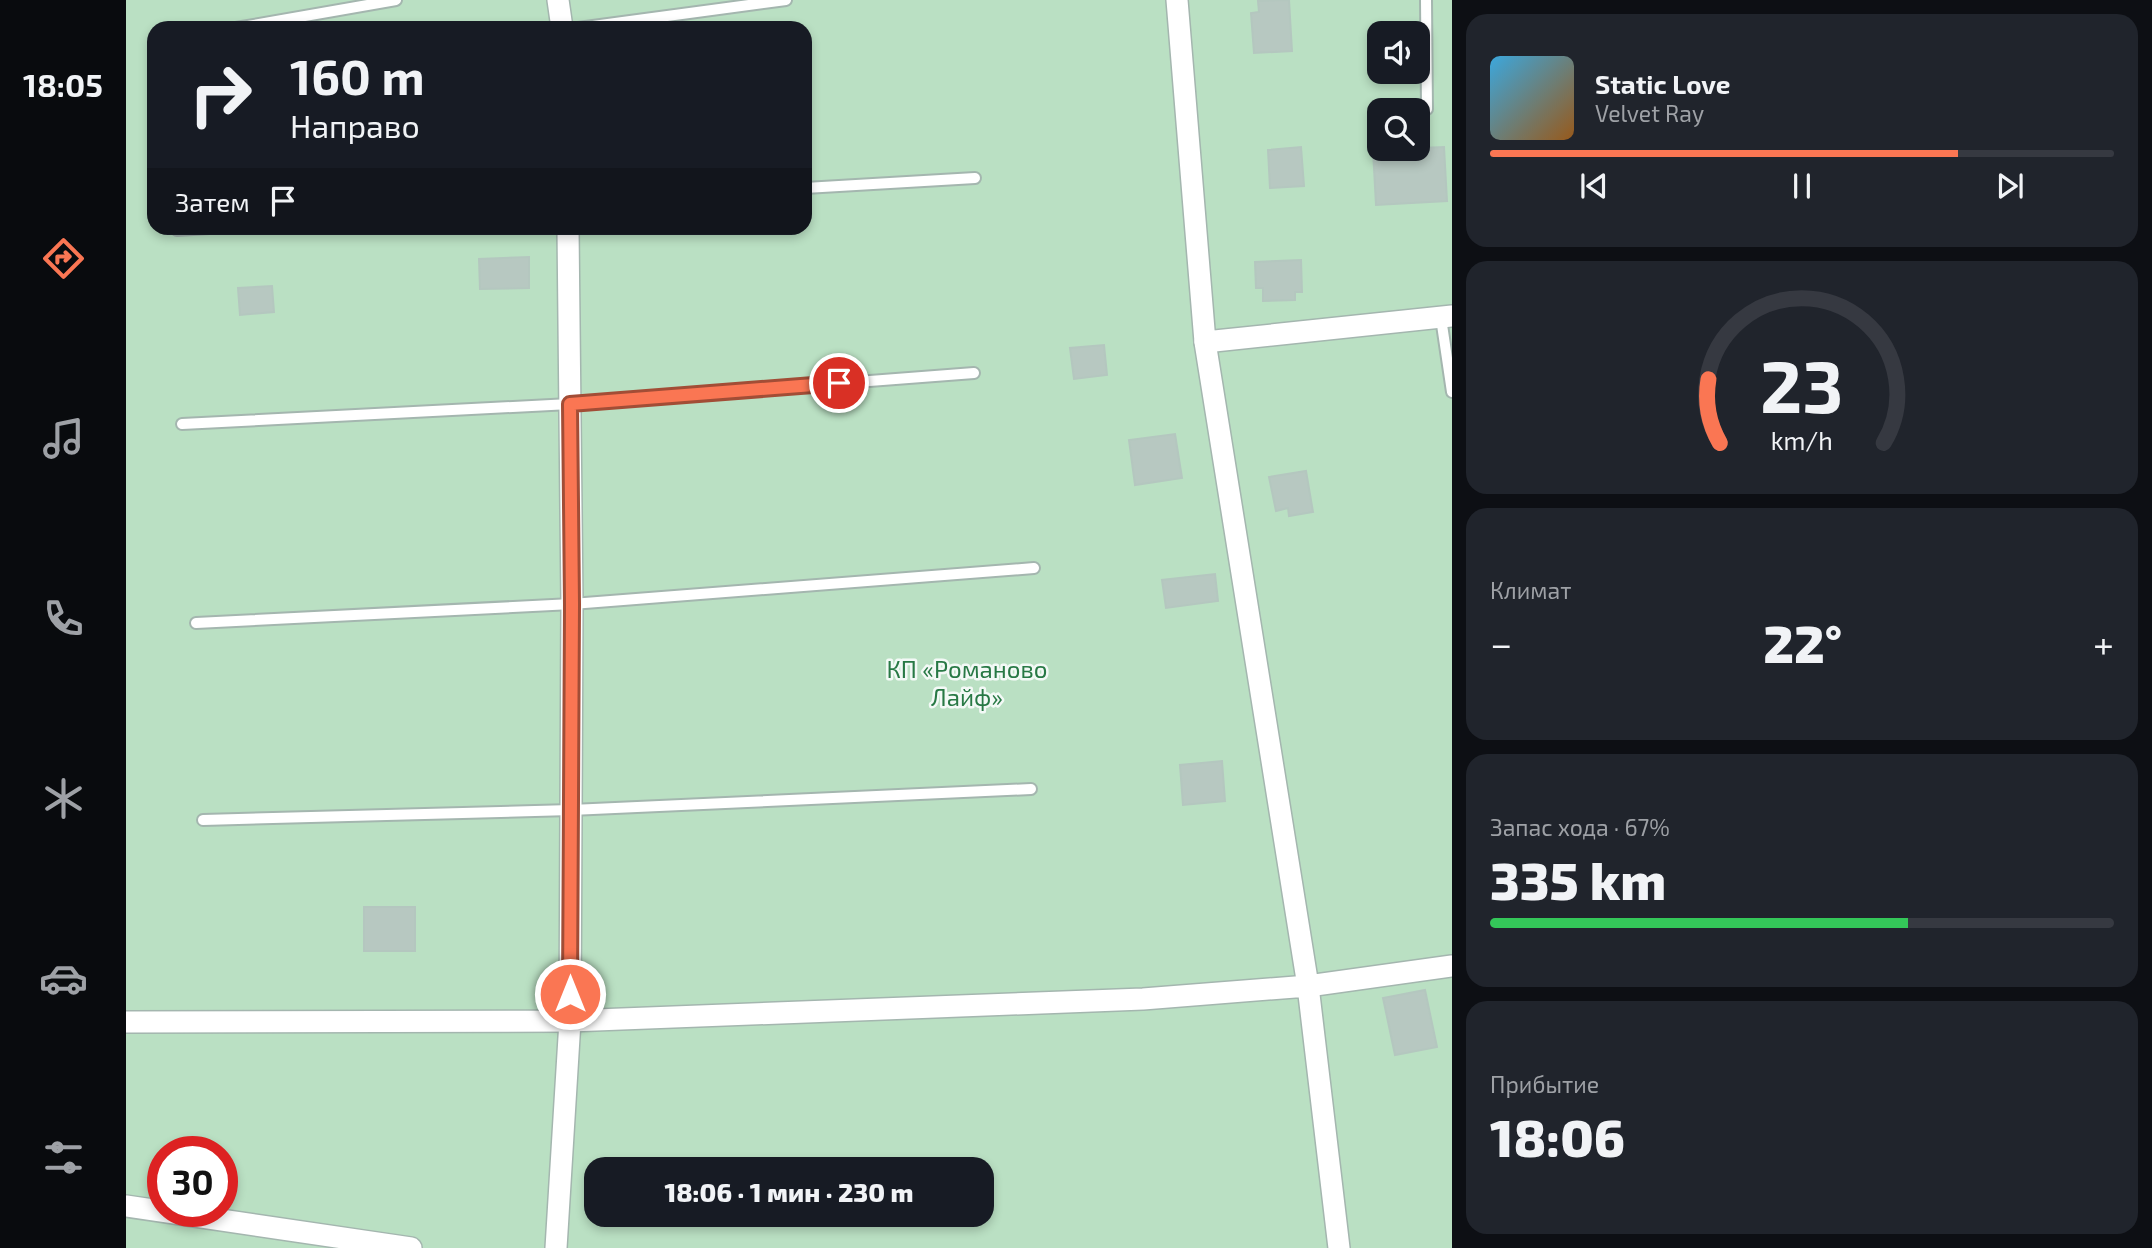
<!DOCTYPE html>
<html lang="ru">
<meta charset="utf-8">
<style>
:root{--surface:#171b24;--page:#20242c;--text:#f1f3f6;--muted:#9ea1a6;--line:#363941;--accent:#fa7653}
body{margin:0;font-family:"Exo 2",sans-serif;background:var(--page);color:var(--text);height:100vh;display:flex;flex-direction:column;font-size:26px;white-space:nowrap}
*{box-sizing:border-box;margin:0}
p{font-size:23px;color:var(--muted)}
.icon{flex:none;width:38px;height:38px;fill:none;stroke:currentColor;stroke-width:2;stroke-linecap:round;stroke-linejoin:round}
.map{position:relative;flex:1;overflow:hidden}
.side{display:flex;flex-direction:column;gap:14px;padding:14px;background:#0d0f14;width:700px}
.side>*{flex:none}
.banner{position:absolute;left:21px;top:21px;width:665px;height:214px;border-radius:21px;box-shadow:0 4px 10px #0003;background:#171b24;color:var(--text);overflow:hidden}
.buttons{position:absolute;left:1241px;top:21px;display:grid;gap:14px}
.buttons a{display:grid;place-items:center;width:63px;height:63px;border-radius:14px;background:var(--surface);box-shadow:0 4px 10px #0003;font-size:35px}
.speed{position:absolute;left:21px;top:1136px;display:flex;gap:14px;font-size:35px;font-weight:700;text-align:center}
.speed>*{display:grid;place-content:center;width:91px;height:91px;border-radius:50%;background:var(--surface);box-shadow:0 4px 10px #0003;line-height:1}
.speed .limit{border:10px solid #d22;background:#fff;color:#111}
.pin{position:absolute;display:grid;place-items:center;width:60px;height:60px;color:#fff;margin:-30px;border:4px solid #fff;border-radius:50%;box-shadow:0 2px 7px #0007}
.me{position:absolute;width:77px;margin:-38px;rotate:0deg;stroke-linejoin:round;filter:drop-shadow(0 0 5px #0008)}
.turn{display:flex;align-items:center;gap:24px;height:147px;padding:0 28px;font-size:32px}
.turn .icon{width:91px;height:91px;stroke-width:2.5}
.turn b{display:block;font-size:49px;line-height:60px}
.then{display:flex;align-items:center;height:66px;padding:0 28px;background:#0003;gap:14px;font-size:26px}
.big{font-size:52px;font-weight:800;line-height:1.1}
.side .tile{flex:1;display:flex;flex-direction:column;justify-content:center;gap:10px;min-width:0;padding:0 24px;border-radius:21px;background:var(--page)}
.side .dial{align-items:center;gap:0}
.dial svg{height:182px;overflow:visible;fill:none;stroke:var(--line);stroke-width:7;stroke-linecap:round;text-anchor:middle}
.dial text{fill:var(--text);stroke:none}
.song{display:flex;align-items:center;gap:21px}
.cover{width:84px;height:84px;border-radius:10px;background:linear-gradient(135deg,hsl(200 70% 55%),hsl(30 70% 35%))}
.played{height:7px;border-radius:4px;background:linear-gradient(90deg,var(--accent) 75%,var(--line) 75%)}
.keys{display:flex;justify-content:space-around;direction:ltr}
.heat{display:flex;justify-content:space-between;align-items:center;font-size:38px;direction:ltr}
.charge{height:10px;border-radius:5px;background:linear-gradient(90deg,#34c759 67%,var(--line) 0)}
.trip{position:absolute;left:458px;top:1157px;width:410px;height:70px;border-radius:21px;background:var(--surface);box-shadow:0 4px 10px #0003;font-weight:800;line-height:70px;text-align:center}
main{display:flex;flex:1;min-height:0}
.dock{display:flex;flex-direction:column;width:126px;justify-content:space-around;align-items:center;background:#090b0e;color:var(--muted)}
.dock .icon{width:49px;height:49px}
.dock .selected{color:var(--accent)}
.dock b{font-size:32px;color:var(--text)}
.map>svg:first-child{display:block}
.green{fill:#bae0c3;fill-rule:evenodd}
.building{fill:#b7c8c1;stroke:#b4c7bf;stroke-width:2}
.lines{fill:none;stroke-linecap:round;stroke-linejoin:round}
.service-casing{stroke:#a4b6af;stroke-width:14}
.minor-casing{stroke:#a4b6af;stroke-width:24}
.service{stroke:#fff;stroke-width:10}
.minor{stroke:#fff;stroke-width:21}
.route-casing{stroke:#a24d36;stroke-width:18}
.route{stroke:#fa7653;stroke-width:12}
.labels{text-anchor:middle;stroke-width:5;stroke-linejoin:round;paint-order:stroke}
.park-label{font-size:24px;fill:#287945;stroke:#f3f9f6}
</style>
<main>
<nav class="dock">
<b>18:05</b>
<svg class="icon selected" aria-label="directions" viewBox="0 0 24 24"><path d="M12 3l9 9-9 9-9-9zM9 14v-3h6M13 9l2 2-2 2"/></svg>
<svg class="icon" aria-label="music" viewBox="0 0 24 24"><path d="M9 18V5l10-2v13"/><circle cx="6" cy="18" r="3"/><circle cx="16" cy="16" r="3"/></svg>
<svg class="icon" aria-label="phone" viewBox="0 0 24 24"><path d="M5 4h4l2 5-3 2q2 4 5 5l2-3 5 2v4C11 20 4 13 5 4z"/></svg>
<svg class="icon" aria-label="climate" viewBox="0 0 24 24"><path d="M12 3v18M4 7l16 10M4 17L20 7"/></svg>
<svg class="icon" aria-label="car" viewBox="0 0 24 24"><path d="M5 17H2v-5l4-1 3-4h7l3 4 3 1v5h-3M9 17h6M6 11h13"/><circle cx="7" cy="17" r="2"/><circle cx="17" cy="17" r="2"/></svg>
<svg class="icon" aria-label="filters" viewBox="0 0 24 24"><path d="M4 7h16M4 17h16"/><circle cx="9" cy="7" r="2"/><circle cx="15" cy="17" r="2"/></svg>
</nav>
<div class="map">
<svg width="1326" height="1248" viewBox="0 0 1326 1248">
<rect width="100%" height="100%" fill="#e2ede8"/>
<path class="green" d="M0 0H1326V1248H0ZM28 28H679V228H28ZM1253 33H1292V72H1253ZM1253 110H1292V149H1253ZM37 1152H96V1211H37ZM471 1169H856V1214H471Z"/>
<g class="building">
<path d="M1163 0 1166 51 1128 53 1125 13 1133 12 1132 1Z"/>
<path d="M1175 147 1178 186 1144 188 1142 150Z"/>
<path d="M1318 147 1321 201 1250 205 1247 150Z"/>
<path d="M403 257V288L354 289 353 259Z"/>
<path d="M1175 260 1176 292H1169V300L1137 301V288H1130L1129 262Z"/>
<path d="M146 286 148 312 114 315 112 288Z"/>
<path d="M978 345 981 375 948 379 944 348Z"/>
<path d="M1049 434 1056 478 1009 485 1003 440Z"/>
<path d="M1180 471 1187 512 1163 516 1162 508 1150 511 1143 477Z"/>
<path d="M1089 574 1092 601 1040 608 1036 580Z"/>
<path d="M1096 761 1099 801 1057 805 1054 765Z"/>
<rect x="238" y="907" width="51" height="44"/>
<path d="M1299 990 1311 1047 1269 1055 1257 998Z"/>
</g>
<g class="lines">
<defs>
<g id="service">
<path d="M1300 0 1301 109"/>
<path d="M110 28 270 0"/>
<path d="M452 28 660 0"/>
<path d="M679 188 849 178"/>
<path d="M51 230 83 228"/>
<path d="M1315 318 1326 392"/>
<path d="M56 424 444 404 848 373"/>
<path d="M70 623 446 604 908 568"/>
<path d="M77 820 445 810 905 789"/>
</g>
<g id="minor">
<path d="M432 0 436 28"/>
<path d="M1051 0 1079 342 1326 316"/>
<path d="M1079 342 1182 986 1326 966"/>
<path d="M0 1022 444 1021 1017 999 1182 986 1213 1248"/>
<path d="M0 1206 285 1248"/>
<path d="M430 1248 444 1021 446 604 442 228"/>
</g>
</defs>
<use href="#service" class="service-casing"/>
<use href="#minor" class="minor-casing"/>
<use href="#service" class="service"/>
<use href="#minor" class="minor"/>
</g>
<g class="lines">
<defs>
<path id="route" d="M444 994 446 604 444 404 713 383"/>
</defs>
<use href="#route" class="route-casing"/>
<use href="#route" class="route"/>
</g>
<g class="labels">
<g class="park-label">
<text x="841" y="678">КП «Романово<tspan x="841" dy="28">Лайф»</tspan></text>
</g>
</g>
</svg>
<div class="buttons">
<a><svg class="icon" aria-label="sound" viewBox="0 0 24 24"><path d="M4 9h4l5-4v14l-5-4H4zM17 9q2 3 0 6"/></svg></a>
<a><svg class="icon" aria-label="search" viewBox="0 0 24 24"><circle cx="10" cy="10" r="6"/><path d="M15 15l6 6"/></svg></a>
</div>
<div class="speed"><div class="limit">30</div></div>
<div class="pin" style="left:713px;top:383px;background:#d93025"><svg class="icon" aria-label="arrive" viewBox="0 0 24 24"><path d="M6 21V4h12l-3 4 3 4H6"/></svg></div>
<svg class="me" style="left:444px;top:994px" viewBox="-20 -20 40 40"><circle r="17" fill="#fa7653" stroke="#fff" stroke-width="3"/><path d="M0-11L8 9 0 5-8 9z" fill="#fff"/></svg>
<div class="trip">18:06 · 1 мин · 230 m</div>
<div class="banner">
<div class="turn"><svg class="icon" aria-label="right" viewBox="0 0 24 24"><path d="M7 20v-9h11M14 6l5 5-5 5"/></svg><div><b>160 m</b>Направо</div></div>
<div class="then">Затем<svg class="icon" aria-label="arrive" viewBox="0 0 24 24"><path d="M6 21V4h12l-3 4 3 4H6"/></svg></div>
</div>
</div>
<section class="side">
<div class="tile">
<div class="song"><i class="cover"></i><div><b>Static Love</b><p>Velvet Ray</p></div></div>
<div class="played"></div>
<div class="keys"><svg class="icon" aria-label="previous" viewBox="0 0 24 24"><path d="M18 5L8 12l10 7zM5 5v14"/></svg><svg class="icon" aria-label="pause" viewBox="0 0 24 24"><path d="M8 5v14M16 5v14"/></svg><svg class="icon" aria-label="next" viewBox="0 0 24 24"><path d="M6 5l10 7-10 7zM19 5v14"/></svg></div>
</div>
<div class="tile dial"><svg viewBox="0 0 100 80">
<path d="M14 69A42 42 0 1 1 86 69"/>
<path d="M14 69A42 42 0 0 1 9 41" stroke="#fa7653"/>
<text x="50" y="56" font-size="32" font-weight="700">23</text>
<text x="50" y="72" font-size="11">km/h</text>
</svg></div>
<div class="tile"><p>Климат</p>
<div class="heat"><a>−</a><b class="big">22°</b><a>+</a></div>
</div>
<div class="tile"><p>Запас хода · 67%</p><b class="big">335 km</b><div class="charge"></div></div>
<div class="tile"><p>Прибытие</p><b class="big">18:06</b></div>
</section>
</main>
